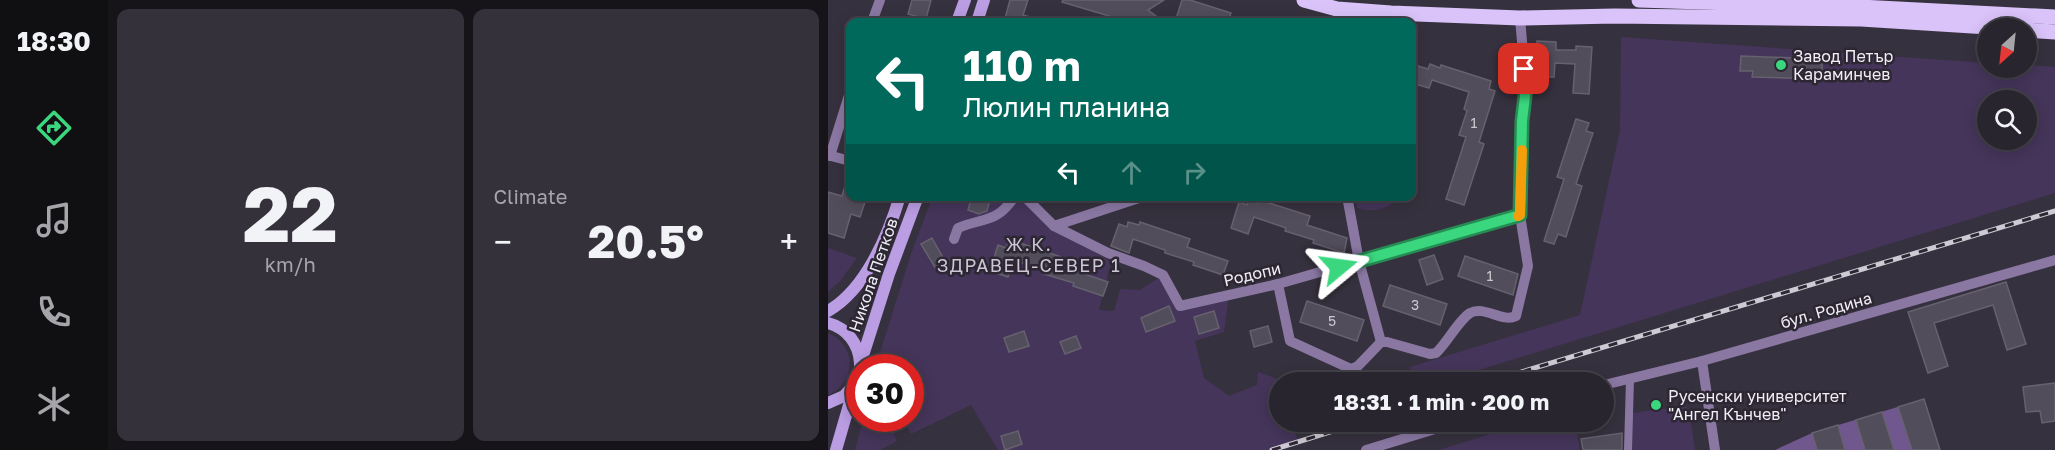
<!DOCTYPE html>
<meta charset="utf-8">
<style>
:root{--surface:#28252e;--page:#34313a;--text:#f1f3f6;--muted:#a5a5aa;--line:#44424a;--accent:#3ad77f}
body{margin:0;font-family:"Golos Text",sans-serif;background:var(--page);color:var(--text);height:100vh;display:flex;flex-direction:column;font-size:22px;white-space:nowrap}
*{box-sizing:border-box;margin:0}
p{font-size:20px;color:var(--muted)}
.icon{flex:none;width:33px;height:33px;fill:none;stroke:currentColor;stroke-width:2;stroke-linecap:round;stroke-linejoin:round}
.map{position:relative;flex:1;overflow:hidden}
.side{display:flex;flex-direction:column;gap:9px;padding:9px;background:#161419;width:720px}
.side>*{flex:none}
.hud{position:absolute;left:18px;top:18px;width:570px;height:183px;border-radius:12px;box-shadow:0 3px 15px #0003,0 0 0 2px var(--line);background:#00695c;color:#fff;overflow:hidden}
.needle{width:39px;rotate:207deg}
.buttons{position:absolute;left:1149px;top:18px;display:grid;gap:12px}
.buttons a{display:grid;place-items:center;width:60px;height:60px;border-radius:50%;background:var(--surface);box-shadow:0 3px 15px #0003,0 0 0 2px var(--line);font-size:30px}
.speed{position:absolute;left:18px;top:354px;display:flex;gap:12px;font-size:30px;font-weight:700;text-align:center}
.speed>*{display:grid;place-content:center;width:78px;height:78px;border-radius:50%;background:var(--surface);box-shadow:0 3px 15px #0003,0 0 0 2px var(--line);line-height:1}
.speed .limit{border:9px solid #d22;background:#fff;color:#111}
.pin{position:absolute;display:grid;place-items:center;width:51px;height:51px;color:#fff;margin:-26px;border-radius:12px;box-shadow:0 3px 9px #0006}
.me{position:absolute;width:66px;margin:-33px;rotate:74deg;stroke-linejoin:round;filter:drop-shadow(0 0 4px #0008)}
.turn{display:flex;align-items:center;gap:21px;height:126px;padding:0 18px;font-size:27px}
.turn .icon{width:78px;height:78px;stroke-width:2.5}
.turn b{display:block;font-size:42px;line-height:51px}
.lanes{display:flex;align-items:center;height:57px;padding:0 18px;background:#0003;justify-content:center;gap:30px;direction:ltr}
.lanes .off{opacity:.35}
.big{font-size:45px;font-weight:700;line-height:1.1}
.side .card{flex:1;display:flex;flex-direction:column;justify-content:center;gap:9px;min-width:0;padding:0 21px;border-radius:12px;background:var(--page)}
.side .dial{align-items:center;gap:0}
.dial b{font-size:78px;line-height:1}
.heat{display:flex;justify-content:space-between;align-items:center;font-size:33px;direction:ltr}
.side .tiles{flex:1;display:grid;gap:9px;grid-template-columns:repeat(2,1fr)}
.trip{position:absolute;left:441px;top:372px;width:345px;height:60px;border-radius:30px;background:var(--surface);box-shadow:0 3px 15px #0003,0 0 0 2px var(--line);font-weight:700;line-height:60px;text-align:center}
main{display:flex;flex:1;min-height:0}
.tab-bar{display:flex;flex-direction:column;width:108px;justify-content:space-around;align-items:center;background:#100f12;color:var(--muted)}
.tab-bar .icon{width:42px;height:42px}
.tab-bar .current{color:var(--accent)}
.tab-bar b{font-size:27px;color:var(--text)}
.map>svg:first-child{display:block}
.green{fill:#45355a;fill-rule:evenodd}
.forest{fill:#70588f}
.building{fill:#524d5b;stroke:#66616f;stroke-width:1.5}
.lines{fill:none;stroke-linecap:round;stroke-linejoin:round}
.pedestrian{stroke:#8a78a3;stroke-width:8}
.minor{stroke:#8a78a3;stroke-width:10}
.secondary{stroke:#bb9de3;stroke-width:12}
.primary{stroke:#d9c3f9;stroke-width:15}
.rail-casing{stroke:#cecad3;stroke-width:5}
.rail{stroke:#2c2733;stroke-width:3;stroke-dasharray:9;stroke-linecap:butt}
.route-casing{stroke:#268c53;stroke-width:15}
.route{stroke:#3ad77f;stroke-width:10}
.slow{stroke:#f59e0b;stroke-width:10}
.poi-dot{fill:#3ad77f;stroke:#2c2733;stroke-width:2}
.labels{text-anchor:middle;stroke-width:5;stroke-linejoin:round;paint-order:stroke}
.number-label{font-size:14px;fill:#c9c6cf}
.poi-label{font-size:16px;fill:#f1eef6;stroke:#2c2733;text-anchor:start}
.street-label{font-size:16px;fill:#f1eef6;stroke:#2c2733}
.neighbourhood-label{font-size:18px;letter-spacing:1.5px;fill:#ccc6d6;stroke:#2c2733}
</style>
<main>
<nav class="tab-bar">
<b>18:30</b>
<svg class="icon current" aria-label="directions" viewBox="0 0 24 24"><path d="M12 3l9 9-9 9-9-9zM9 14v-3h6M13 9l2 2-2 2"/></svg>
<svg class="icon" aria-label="music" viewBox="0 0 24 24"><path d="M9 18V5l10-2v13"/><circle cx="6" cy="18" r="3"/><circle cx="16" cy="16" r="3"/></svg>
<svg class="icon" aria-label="phone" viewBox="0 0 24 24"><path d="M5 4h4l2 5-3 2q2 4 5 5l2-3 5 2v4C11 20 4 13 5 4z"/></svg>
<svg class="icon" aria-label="climate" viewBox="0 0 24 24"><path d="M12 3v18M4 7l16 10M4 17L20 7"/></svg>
</nav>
<section class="side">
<div class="tiles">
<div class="card dial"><b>22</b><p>km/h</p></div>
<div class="card"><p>Climate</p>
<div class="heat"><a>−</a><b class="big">20.5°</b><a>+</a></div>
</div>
</div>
</section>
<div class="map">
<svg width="1227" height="450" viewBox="0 0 1227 450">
<rect width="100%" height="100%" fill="#36313e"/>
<g class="green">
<path d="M793 37 1159 63 1160 68H1198L1199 65 1227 67V193L612 382H586L582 367 752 315 792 130ZM1160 100H1198V140H1160Z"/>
<path d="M141 196 196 197 226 226 283 262 271 310 286 311 292 289 312 290 335 275 352 306 401 295 396 332 367 341 376 378 401 396 429 385 430 372 452 380V422H463L470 441 444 450H170L143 405 83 434 77 423 64 430 69 441 52 450H27L35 419 82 418V368L47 367 48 365 84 251 103 201Z"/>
<path d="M528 197V196L572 197C560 209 546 213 529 208Z"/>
<path d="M0 248 29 258 12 281 0 292Z"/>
<path d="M0 333C29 345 29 383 0 395Z"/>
<path d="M857 406 861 409 867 450H804V413Z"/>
<path d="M700 422H747L752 450H611Z"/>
</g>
<path class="forest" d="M1096 399 1112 450H947L984 433Z"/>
<g class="building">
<path d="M84 0H103L98 19 80 14Z"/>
<path d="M182 0H200L195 15 212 20V22H176Z"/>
<path d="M235 0H336L320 10 336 22H301L234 2Z"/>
<path d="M354 0H362L403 13 400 22H347Z"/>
<path d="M709 41 728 42V50H748V46L764 47 761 94 745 93 747 64 727 63 726 77H708Z"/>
<path d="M913 56 994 59V79L924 77 925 71H912Z"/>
<path d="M602 64 612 68 613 65 663 81 661 89 667 91 651 142 656 144 636 205 618 199 638 137 631 135 639 111 636 109 641 92 604 80 601 88 584 83 590 66 600 69Z"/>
<path d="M748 119 761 123 758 131 765 133 748 184 754 186 738 237 730 234 726 244 716 241 736 179 729 177Z"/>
<path d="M20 176 22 177V196H39L32 217 23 214 16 238 0 233V192L14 196Z"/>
<path d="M144 196H163L159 211 151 214 140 210Z"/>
<path d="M421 200 431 203 432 200 482 216 479 225 519 238 516 253 485 243 486 240 457 231 458 228 426 217 420 234 403 228 411 202 419 205Z"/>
<path d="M300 222 311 225 312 222 362 239 359 247 400 261 395 275 365 265 366 262 337 253V250L305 239 301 253 283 246 291 224 299 227Z"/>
<path d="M104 238 118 263 108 269 93 244Z"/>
<path d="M180 243 191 246 192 243 242 260 239 268 280 282 275 296 245 286 246 283 216 274 217 271 185 260 180 277 162 271 170 245 178 248Z"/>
<path d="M606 255 615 279 599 285 591 260Z"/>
<path d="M637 256 690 274 685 295 630 276Z"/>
<path d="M1178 282 1198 344 1179 350 1165 305 1106 323 1120 366 1100 373 1080 312Z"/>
<path d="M562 285 619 304 612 325 555 306Z"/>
<path d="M479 301 536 320 529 341 472 322Z"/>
<path d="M341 306 347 321 318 332 313 318Z"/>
<path d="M386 311 391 328 371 334 366 317Z"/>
<path d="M440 326 444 342 426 347 422 331Z"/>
<path d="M196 331 201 346 181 352 176 338Z"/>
<path d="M248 336 253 348 237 354 232 342Z"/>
<path d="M1227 383V421L1214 423 1212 411 1198 412 1195 387Z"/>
<path d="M1096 399 1112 450H1084L1070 407Z"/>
<path d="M1054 412 1066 450H1037L1028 420Z"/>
<path d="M1010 425 1017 450H989L984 433Z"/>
<path d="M190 431 194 444 177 450 173 436Z"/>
<path d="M794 433V450H755L753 439Z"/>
</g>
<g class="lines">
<path class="pedestrian" d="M800 450 802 379"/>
<g class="minor">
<path d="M44 22 52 0"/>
<path d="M0 155 22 161"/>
<path d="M2 156 22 92"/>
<path d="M196 196 226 226 280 253 316 266 335 275 352 306 450 284 692 215"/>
<path d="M519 196 531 261 553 342"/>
<path d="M226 226 317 196"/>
<path d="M126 239 130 228C156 217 168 224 187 196"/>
<path d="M450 284 462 341 523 369 530 366 553 342H559L602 354 608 353C619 343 630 321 642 313 656 305 674 323 688 316L700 266 692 215 694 121 698 88 692 18"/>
<path d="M874 361 887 450"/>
<path d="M776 385 874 361 1227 260"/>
<path d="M538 450 630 422"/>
</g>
<g class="secondary">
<path d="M129 22 137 0"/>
<path d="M149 22 156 0"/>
<path d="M0 311C37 290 60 236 72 196"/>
<path d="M0 323C19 328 31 344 32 363"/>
<path d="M32 365 61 274 90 196"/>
<path d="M0 403 16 396 24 387"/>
<path d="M8 450 28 381"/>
</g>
<g class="primary">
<path d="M476 0 509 9 563 13 692 18 786 16 1033 19 1176 28"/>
<path d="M811 0 1032 7 1227 17"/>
<path d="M1198 30 1227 32"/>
</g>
<defs>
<g id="rail">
<path d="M660 382 1227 211"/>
<path d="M444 450 534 422"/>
</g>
</defs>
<use href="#rail" class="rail-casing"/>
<use href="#rail" class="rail"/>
</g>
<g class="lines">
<defs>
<path id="route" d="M511 267 692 215 694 121 698 88 696 69"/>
</defs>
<use href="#route" class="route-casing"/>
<use href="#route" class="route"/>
<path class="slow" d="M690 216 692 215 694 150"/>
</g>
<g class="poi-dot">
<circle cx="953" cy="65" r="6"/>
<circle cx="828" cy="405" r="6"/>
</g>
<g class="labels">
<g class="number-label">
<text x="646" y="128">1</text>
<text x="662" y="281">1</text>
<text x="587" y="310">3</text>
<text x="504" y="326">5</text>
</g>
<g class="poi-label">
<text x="965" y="62">Завод Петър<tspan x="965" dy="18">Караминчев</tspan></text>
<text x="840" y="402">Русенски университет<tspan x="840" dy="18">"Ангел Кънчев"</tspan></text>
</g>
<g class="street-label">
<text transform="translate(424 274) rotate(-13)" y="6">Родопи</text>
<text transform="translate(45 275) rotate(-71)" y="6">Никола Петков</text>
<text transform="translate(998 310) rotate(-16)" y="6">бул. Родина</text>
</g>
<g class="neighbourhood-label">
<text x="201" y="251">Ж.К.<tspan x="201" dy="21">ЗДРАВЕЦ-СЕВЕР 1</tspan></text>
</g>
</g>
</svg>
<div class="buttons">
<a><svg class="needle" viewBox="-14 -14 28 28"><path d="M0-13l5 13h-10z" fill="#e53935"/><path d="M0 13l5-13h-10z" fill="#a5a5aa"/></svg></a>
<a><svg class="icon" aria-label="search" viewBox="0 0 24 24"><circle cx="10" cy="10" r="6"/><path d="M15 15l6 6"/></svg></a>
</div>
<div class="speed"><div class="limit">30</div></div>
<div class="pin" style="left:696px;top:69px;background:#d93025"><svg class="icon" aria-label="arrive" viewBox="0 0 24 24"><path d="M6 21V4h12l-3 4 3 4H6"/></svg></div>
<svg class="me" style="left:511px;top:267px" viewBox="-20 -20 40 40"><path d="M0-17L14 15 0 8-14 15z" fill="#3ad77f" stroke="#fff" stroke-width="4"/></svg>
<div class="trip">18:31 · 1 min · 200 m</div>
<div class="hud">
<div class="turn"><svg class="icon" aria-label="left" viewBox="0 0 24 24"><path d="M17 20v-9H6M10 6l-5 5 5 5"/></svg><div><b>110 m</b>Люлин планина</div></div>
<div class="lanes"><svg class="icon" aria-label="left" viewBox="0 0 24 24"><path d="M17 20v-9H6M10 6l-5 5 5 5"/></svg><svg class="icon off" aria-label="ahead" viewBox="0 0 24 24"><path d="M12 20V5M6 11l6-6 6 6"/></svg><svg class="icon off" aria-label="right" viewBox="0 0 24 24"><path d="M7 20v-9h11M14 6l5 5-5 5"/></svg></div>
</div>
</div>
</main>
